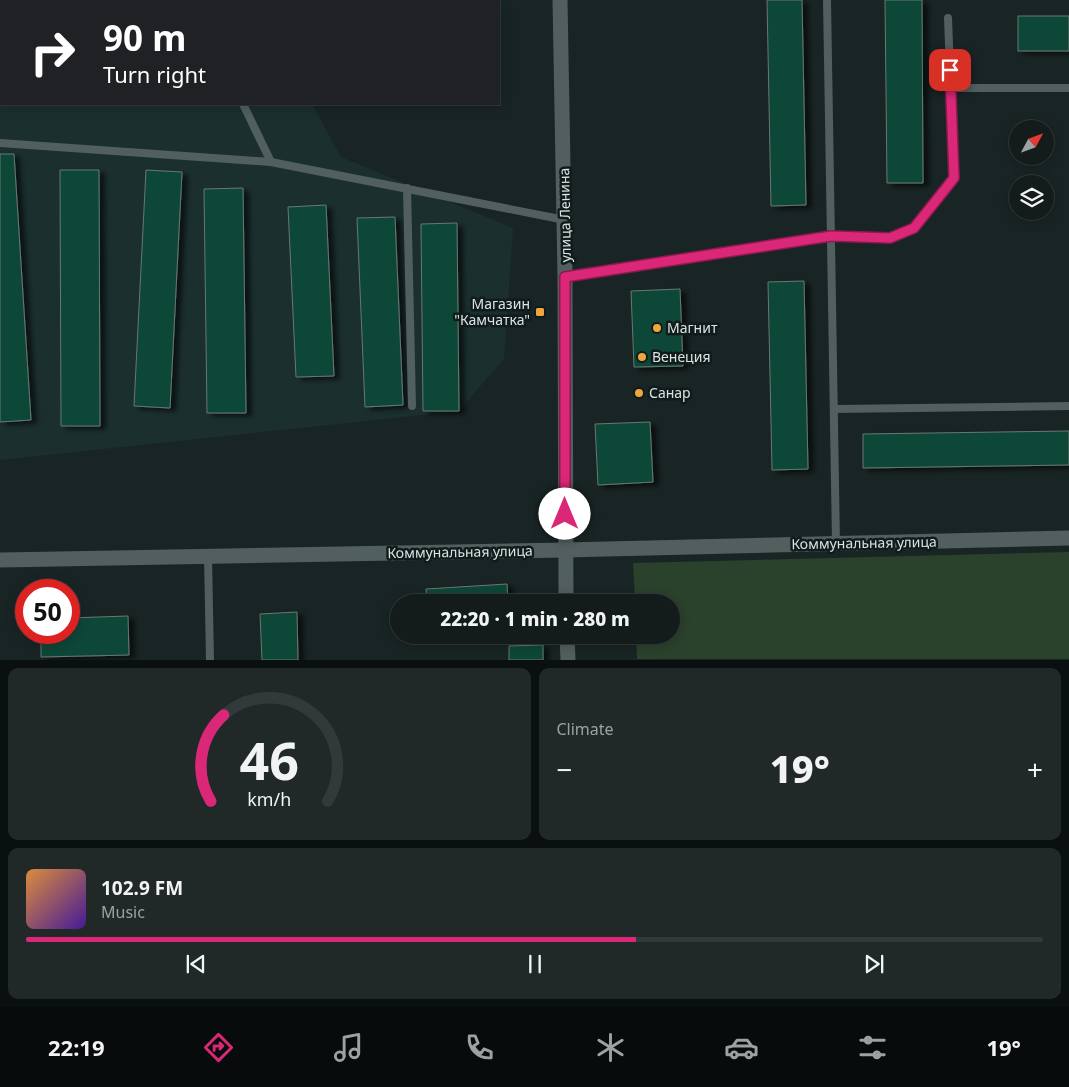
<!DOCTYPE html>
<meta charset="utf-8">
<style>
:root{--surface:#131b1b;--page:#202828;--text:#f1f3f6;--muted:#9da1a3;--line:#32393a;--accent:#db2777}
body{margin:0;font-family:"Noto Sans",sans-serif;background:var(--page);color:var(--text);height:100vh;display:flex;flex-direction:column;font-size:19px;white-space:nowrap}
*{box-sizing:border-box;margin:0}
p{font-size:16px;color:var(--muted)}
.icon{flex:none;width:28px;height:28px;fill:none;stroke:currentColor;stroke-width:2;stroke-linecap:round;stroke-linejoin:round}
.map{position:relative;height:660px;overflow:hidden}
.panel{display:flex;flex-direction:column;gap:8px;padding:8px;background:#0a0f0f;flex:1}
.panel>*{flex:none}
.top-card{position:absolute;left:0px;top:0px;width:500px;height:105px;box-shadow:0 2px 12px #0003,0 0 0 1px var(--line);background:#202124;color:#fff;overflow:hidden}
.needle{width:32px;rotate:49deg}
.buttons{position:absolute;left:1009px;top:120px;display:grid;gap:10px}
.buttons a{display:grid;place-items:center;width:45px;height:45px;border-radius:50%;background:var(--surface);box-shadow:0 2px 12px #0003,0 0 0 1px var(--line);font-size:25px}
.speed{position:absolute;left:15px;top:579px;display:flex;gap:10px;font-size:25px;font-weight:700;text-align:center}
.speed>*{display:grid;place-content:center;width:65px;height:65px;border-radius:50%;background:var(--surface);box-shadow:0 2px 12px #0003,0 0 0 1px var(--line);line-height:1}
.speed .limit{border:8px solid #d22;background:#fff;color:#111}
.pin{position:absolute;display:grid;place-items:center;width:42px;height:42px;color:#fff;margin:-21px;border-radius:10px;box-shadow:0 2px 8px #0006}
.me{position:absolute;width:55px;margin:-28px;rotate:0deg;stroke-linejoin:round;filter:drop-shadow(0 0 4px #0008)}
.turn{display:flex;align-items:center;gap:18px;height:105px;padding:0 20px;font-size:22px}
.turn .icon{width:65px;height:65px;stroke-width:2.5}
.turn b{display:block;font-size:35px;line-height:42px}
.big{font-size:38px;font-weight:800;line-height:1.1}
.panel .card{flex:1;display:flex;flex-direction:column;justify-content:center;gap:8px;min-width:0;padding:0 18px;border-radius:10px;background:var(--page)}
.panel .dial{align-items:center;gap:0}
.dial svg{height:130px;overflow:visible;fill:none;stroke:var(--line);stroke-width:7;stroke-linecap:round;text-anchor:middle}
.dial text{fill:var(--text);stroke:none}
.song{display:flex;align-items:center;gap:15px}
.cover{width:60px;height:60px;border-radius:8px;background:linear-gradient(135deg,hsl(30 70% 55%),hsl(260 70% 35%))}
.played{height:5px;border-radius:2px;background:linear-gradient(90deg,var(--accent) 60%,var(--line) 60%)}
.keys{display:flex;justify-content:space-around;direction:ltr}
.heat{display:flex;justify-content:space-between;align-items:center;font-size:28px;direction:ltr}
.panel .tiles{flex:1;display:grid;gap:8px;grid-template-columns:1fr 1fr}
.card:last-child{grid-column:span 2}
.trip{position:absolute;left:390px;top:594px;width:290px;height:50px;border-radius:25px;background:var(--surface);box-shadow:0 2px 12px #0003,0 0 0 1px var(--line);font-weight:800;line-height:50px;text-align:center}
.menu{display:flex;height:80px;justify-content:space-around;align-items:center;background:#080b0b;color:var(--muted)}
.menu .icon{width:35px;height:35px}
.menu .selected{color:var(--accent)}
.menu b{font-size:22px;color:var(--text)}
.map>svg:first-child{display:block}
.built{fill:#1b2f2f}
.green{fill:#2a412c}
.building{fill:#0b4738;stroke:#6b7772;filter:url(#shadow)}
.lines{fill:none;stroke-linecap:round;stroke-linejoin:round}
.lane{stroke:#525f5f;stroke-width:8}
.street{stroke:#525f5f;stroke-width:15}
.secondary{stroke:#525f5f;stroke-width:15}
.route-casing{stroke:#8e194d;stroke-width:12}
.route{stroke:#db2777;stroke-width:9}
.poi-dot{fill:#efa73d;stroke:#101b1b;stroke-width:2}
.labels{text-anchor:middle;stroke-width:5;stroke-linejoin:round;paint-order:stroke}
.street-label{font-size:14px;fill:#dbe2e2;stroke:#101b1b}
.poi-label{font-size:14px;fill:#dbe2e2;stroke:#101b1b;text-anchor:start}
</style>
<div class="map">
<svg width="1069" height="660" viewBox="0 0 1069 660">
<defs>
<filter id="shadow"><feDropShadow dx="5.5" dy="3" stdDeviation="2.5" flood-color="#0009"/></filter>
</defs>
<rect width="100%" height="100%" fill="#192424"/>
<path class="built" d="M0 83 1 104H312L341 157 513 228 504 359 459 411 0 460Z"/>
<path class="green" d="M1069 552V659H637L636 635H671V602H635L633 563Z"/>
<g class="building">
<path d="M67 0H121V1H61Z"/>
<path d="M767 0H802L806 205 771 206Z"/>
<path d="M885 0H922L923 183H887Z"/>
<rect x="1018" y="16" width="51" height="35"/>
<path d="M0 154H14L31 420 0 422Z"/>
<path d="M60 170H99L100 426H61Z"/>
<path d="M146 170 182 172 170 408 134 406Z"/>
<path d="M243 188 246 413H207L204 189Z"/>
<path d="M326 205 334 376 296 377 288 207Z"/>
<path d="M395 217 403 405 365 407 357 218Z"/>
<path d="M457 223 459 411H423L421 224Z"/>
<path d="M804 281 808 469 772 470 768 282Z"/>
<path d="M680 289 683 366 634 367 631 291Z"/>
<path d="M650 422 653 482 598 485 595 424Z"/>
<path d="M1069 431V465L863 468V434Z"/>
<path d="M507 584 508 602H427L426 589Z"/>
<path d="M297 612 298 660H262L260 614Z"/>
<path d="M128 616 129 655 41 657V632H69V618Z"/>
<path d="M543 645V660H509V646Z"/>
</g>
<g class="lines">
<g class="lane">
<path d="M827 0 836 544"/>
<path d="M0 61H1"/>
<path d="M951 88H1069"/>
<path d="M243 104 271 162"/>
<path d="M0 143 271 162 565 220"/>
<path d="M407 188 412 406"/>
<path d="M565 277 831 236 890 238 914 229 954 178 948 18"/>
<path d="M834 409 1069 406"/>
<path d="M208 556 210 660"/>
</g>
<path class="street" d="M0 560 565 550"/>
<g class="secondary">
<path d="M560 0 565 277 566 602"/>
<path d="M565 550 1069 538"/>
<path d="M567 635 568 660"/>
</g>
</g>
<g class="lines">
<defs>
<path id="route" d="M565 514V277L831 236 890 238 914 228 954 178 950 70"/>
</defs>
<use href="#route" class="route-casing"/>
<use href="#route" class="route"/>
</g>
<g class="poi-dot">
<rect x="535" y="307" width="10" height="10" rx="2.5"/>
<circle cx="657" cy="328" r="5"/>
<circle cx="642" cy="357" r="5"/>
<circle cx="639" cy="393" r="5"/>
</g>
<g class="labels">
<g class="street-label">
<text transform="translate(565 215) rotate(-91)" y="5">улица Ленина</text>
<text transform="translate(864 543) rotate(-1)" y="5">Коммунальная улица</text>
<text transform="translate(460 552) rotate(-1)" y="5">Коммунальная улица</text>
</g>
<g class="poi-label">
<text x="530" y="309" text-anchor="end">Магазин<tspan x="530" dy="16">"Камчатка"</tspan></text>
<text x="667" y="333">Магнит</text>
<text x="652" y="362">Венеция</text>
<text x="649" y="398">Санар</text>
</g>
</g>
</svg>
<div class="buttons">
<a><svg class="needle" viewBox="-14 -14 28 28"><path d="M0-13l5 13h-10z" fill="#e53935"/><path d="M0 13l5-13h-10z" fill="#9da1a3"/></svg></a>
<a><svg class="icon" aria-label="layers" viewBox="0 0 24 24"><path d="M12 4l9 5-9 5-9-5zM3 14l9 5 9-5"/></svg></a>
</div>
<div class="speed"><div class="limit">50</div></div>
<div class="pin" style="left:950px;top:70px;background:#d93025"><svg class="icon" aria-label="arrive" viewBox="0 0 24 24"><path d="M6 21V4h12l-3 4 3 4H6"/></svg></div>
<svg class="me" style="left:565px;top:514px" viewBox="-20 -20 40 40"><circle r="19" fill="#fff"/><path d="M0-13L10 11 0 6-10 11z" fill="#db2777"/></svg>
<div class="trip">22:20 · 1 min · 280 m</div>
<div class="top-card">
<div class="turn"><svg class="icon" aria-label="right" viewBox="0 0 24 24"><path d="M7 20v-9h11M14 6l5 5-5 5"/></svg><div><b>90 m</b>Turn right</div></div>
</div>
</div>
<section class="panel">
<div class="tiles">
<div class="card dial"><svg viewBox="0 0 100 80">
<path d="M14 69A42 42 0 1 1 86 69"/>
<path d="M14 69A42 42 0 0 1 22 16" stroke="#db2777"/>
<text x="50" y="56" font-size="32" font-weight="700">46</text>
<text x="50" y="72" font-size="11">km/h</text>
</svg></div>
<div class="card"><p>Climate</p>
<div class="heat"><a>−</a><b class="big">19°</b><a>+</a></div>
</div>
<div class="card">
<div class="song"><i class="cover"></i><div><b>102.9 FM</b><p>Music</p></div></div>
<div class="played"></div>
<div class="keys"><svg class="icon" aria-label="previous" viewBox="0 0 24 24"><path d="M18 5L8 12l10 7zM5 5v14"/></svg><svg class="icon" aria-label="pause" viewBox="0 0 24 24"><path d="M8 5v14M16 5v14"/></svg><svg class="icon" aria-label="next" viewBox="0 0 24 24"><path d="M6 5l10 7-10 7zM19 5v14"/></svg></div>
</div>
</div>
</section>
<nav class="menu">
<b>22:19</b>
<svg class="icon selected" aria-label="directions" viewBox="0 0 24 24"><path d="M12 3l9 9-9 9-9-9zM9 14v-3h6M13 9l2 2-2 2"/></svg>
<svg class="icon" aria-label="music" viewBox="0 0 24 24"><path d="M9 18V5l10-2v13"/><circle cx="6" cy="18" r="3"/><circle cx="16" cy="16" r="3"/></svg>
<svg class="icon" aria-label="phone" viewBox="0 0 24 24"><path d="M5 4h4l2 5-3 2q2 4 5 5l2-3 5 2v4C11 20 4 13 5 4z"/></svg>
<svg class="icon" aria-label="climate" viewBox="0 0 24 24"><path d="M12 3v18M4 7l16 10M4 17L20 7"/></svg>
<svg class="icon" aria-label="car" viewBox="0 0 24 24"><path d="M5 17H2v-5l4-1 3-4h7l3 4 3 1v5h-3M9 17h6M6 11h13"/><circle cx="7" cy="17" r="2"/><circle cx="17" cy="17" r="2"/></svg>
<svg class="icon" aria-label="filters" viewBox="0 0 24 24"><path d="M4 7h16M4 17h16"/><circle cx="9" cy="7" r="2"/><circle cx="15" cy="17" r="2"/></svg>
<b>19°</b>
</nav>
